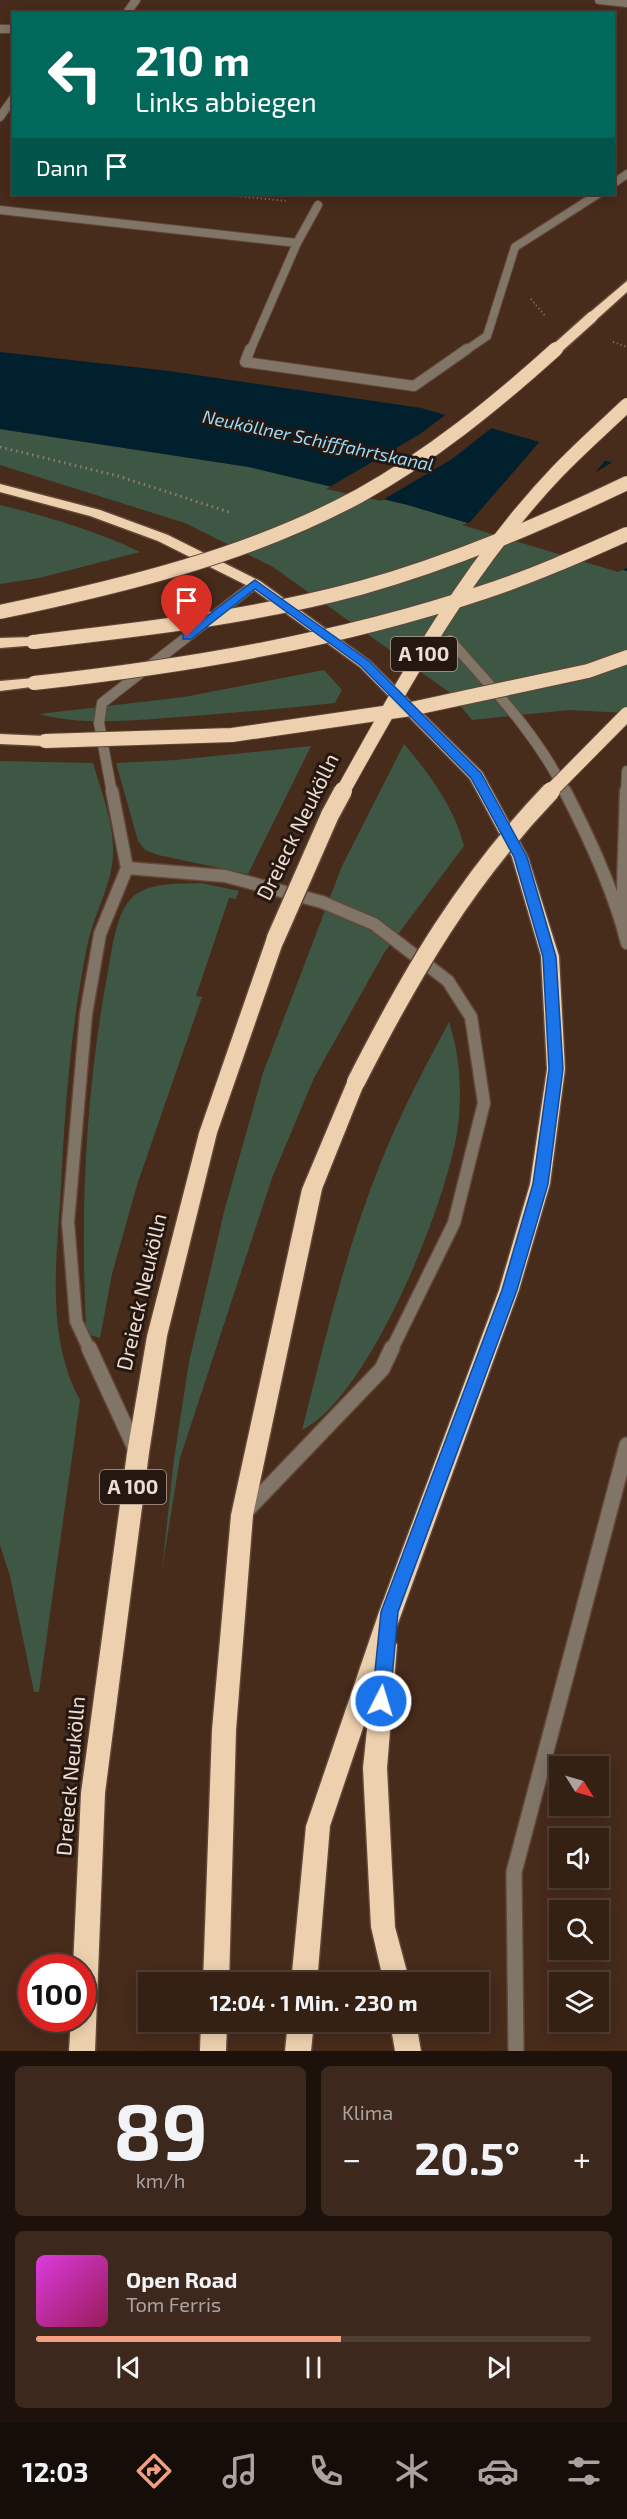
<!DOCTYPE html>
<html lang="de">
<meta charset="utf-8">
<style>
:root{--surface:#352014;--page:#3d281d;--text:#f1f3f6;--muted:#aaa3a0;--line:#4f3e34;--accent:#f3a082}
body{margin:0;font-family:"Exo 2",sans-serif;background:var(--page);color:var(--text);height:100vh;display:flex;flex-direction:column;font-size:22px;white-space:nowrap}
*{box-sizing:border-box;margin:0}
p{font-size:20px;color:var(--muted)}
.icon{flex:none;width:33px;height:33px;fill:none;stroke:currentColor;stroke-width:2;stroke-linecap:round;stroke-linejoin:round}
.map{position:relative;height:2051px;overflow:hidden}
.sheet{display:flex;flex-direction:column;gap:15px;padding:15px;background:#1d120b;flex:1}
.sheet>*{flex:none}
.hud{position:absolute;left:12px;top:12px;width:603px;height:183px;border-radius:0px;box-shadow:0 3px 15px #0003,0 0 0 2px var(--line);background:#00695c;color:#fff;overflow:hidden}
.needle{width:39px;rotate:127deg}
.buttons{position:absolute;left:549px;top:1756px;display:grid;gap:12px}
.buttons a{display:grid;place-items:center;width:60px;height:60px;border-radius:0px;background:var(--surface);box-shadow:0 3px 15px #0003,0 0 0 2px var(--line);font-size:30px}
.speed{position:absolute;left:18px;top:1954px;display:flex;gap:12px;font-size:30px;font-weight:700;text-align:center}
.speed>*{display:grid;place-content:center;width:78px;height:78px;border-radius:50%;background:var(--surface);box-shadow:0 3px 15px #0003,0 0 0 2px var(--line);line-height:1}
.speed .limit{border:9px solid #d22;background:#fff;color:#111}
.pin{position:absolute;display:grid;place-items:center;width:51px;height:51px;color:#fff;margin:-62px -26px;border-radius:50% 50% 50% 0;rotate:-45deg;box-shadow:0 0 6px #0007}
.pin .icon{rotate:45deg}
.me{position:absolute;width:66px;margin:-33px;rotate:5deg;stroke-linejoin:round;filter:drop-shadow(0 0 4px #0008)}
.turn{display:flex;align-items:center;gap:21px;height:126px;padding:0 24px;font-size:27px}
.turn .icon{width:78px;height:78px;stroke-width:2.5}
.turn b{display:block;font-size:42px;line-height:51px}
.then{display:flex;align-items:center;height:57px;padding:0 24px;background:#0003;gap:12px;font-size:22px}
.big{font-size:45px;font-weight:700;line-height:1.1}
.sheet .widget{flex:1;display:flex;flex-direction:column;justify-content:center;gap:9px;min-width:0;padding:0 21px;border-radius:9px;background:var(--page)}
.sheet .dial{align-items:center;gap:0}
.dial b{font-size:78px;line-height:1}
.song{display:flex;align-items:center;gap:18px}
.cover{width:72px;height:72px;border-radius:9px;background:linear-gradient(135deg,hsl(300 70% 55%),hsl(330 70% 35%))}
.played{height:6px;border-radius:3px;background:linear-gradient(90deg,var(--accent) 55%,var(--line) 55%)}
.keys{display:flex;justify-content:space-around;direction:ltr}
.heat{display:flex;justify-content:space-between;align-items:center;font-size:33px;direction:ltr}
.sheet .tiles{flex:1;display:grid;gap:15px;grid-template-columns:1fr 1fr}
.widget:last-child{grid-column:span 2}
.trip{position:absolute;left:138px;top:1972px;width:351px;height:60px;border-radius:0px;background:var(--surface);box-shadow:0 3px 15px #0003,0 0 0 2px var(--line);font-weight:700;line-height:60px;text-align:center}
.menu{display:flex;height:96px;justify-content:space-around;align-items:center;background:#150d08;color:var(--muted)}
.menu .icon{width:42px;height:42px}
.menu .selected{color:var(--accent)}
.menu b{font-size:27px;color:var(--text)}
.map>svg:first-child{display:block}
.green{fill:#3d5744}
.water{fill:#01202d}
.pier{fill:#472b1b}
.lines{fill:none;stroke-linecap:round;stroke-linejoin:round}
.service-far3-casing{stroke:#624738;stroke-width:10}
.service-far2-casing{stroke:#624738;stroke-width:12}
.service-far1-casing{stroke:#624738;stroke-width:15}
.service-casing{stroke:#624738;stroke-width:18}
.minor-casing{stroke:#624738;stroke-width:10}
.motorway-casing{stroke:#624738;stroke-width:3}
.path-far1{stroke:#937b6e;stroke-width:2;stroke-dasharray:1 3;stroke-linecap:butt}
.path{stroke:#937b6e;stroke-width:3;stroke-dasharray:1.5 4;stroke-linecap:butt}
.service-far3{stroke:#817568;stroke-width:8}
.service-far2{stroke:#817568;stroke-width:10}
.service-far1{stroke:#817568;stroke-width:12}
.service{stroke:#817568;stroke-width:15}
.minor{stroke:#817568;stroke-width:8}
.motorway{fill:#edd0ae;fill-rule:evenodd}
.motorway-bridge-far2-casing{stroke:#624738;stroke-width:14;stroke-linecap:butt}
.motorway-bridge-far1-casing{stroke:#624738;stroke-width:16;stroke-linecap:butt}
.motorway-bridge-casing{stroke:#624738;stroke-width:21;stroke-linecap:butt}
.motorway-bridge-far2{stroke:#edd0ae;stroke-width:11}
.motorway-bridge-far1{stroke:#edd0ae;stroke-width:14}
.motorway-bridge{stroke:#edd0ae;stroke-width:18}
.route{fill:#1a73e8;stroke:#114b97;stroke-width:1.5}
.labels{text-anchor:middle;stroke-width:6;stroke-linejoin:round;paint-order:stroke}
.far-water-label{font-size:18px;font-style:italic;fill:#96ddff;stroke:#241810}
.shield{fill:#241810;stroke:#b2a198;stroke-width:1.5}
.shield-label{font-size:20px;font-weight:bold;fill:#efdcd2}
.street-label{font-size:21px;fill:#efdcd2;stroke:#241810}
</style>
<div class="map">
<svg width="627" height="2051" viewBox="0 0 627 2051">
<rect width="100%" height="100%" fill="#472b1b"/>
<g class="green">
<path d="M0 429 249 467 408 505 627 571V713L569 710 472 720 449 692 273 567 185 523 0 465Z"/>
<path d="M0 505C48 517 95 530 140 552L39 578 0 584Z"/>
<path d="M324 670 342 690 335 703C279 709 223 714 166 718 123 721 81 725 39 714L184 697Z"/>
<path d="M404 744C428 772 455 808 464 846L384 953 314 1078 272 1178 180 1458 162 1569 174 1459 189 1362 224 1212 263 1073 342 866Z"/>
<path d="M311 746 248 874 158 855 145 850 138 841 116 763 176 760Z"/>
<path d="M0 761 93 763C101 791 115 826 113 856 111 887 93 916 87 947 71 1026 65 1105 61 1186 57 1257 45 1335 80 1400L39 1692H34L10 1576 0 1545Z"/>
<path d="M201 883 239 891 236 899 229 898 196 996 202 997 137 1185 112 1274 100 1338 90 1335 86 1326C80 1207 86 1088 108 971 112 950 116 909 135 895 152 882 181 884 201 883Z"/>
<path d="M449 1022C460 1054 462 1092 458 1126 449 1199 369 1398 302 1430 325 1340 346 1248 381 1162 400 1114 425 1067 449 1022Z"/>
</g>
<path class="water" d="M0 352 169 371 421 408 627 467V571L408 505 249 467 0 429Z"/>
<g class="pier">
<path d="M448 413 494 426 452 459 381 501 326 489 420 434Z"/>
<path d="M542 439 607 458 596 472 616 460 627 464V568L618 572 462 525 470 522Z"/>
</g>
<g class="lines">
<defs>
<g id="service-far3">
<path d="M599 0 627 3"/>
<path d="M0 29H14"/>
<path d="M0 117 14 97"/>
<path d="M614 183 627 174"/>
<path d="M0 210 297 243"/>
<path d="M250 351 297 243 318 205"/>
<path d="M465 351 487 336 515 247 598 194"/>
</g>
<g id="service-far2">
<path d="M250 349 245 362 414 386 467 349"/>
<path d="M450 640C493 689 537 734 566 793"/>
<path d="M112 793 99 723 102 703 255 584"/>
<path d="M626 793 627 771"/>
</g>
<g id="service-far1">
<path d="M565 791C590 839 614 891 627 943"/>
<path d="M127 868 225 876 322 902 374 924 448 981 471 1017 484 1103 454 1223 392 1349"/>
<path d="M622 919 626 791"/>
<path d="M89 1349 76 1321 68 1222 86 1014 100 934 127 868 112 791"/>
</g>
<g id="service">
<path d="M89 1348 136 1450"/>
<path d="M247 1510 382 1369 392 1348"/>
<path d="M516 2051 514 1872 627 1445"/>
</g>
<path id="minor" d="M126 14 136 0"/>
<g id="motorway">
<path d="M627 281V292L596 320H588V314Z"/>
<path d="M0 484 100 510 168 535 260 581 370 661 482 772 528 857 559 956 565 1069 550 1184 519 1290 393 1637 397 1645 387 1768 395 1927 410 1983H384L371 1927 363 1768 369 1710 330 1826 317 1983H291L306 1826 379 1612 499 1290 530 1184 547 1069 541 956 512 857 470 779 360 667 250 587 158 541 90 516 0 492Z"/>
<path d="M33 637 41 642 38 645 0 648V638Z"/>
<path d="M34 678 39 680 42 683 39 686 0 691V681Z"/>
<path d="M0 734 45 736 53 741 45 746 0 744Z"/>
<path d="M275 934 284 940 217 1133 167 1336 149 1453 105 1793 95 2051H69L71 2019H82V1968H73L81 1793 127 1453 147 1336 199 1133 266 940Z"/>
<path d="M356 1075 363 1077 365 1082 322 1189 253 1515 236 1730 229 1983H203L212 1730 231 1515 302 1189 347 1082 349 1077Z"/>
<path d="M201 2022H227L226 2051H200Z"/>
<path d="M288 2022H314L311 2051H285Z"/>
<path d="M390 2022H416L421 2051H395Z"/>
</g>
</defs>
<use href="#service-far3" class="service-far3-casing"/>
<use href="#service-far2" class="service-far2-casing"/>
<use href="#service-far1" class="service-far1-casing"/>
<use href="#service" class="service-casing"/>
<use href="#minor" class="minor-casing"/>
<use href="#motorway" class="motorway-casing"/>
<g class="path-far1">
<path d="M213 194 287 201"/>
<path d="M531 299 545 316"/>
<path d="M613 342 627 347"/>
</g>
<path class="path" d="M0 447 118 476 232 513"/>
<use href="#service-far3" class="service-far3"/>
<use href="#service-far2" class="service-far2"/>
<use href="#service-far1" class="service-far1"/>
<use href="#service" class="service"/>
<use href="#minor" class="minor"/>
<use href="#motorway" class="motorway"/>
<defs>
<path id="motorway-bridge-far2" d="M554 351 592 317"/>
<g id="motorway-bridge-far1">
<path d="M0 612C123 586 248 556 359 496 431 456 495 404 556 349"/>
<path d="M33 642C143 629 254 617 360 588 453 562 541 524 627 483"/>
<path d="M34 683C187 666 338 641 484 592 533 576 580 555 627 534"/>
<path d="M45 741 232 735 411 709 588 671 627 657"/>
<path d="M342 793C404 681 469 564 558 471 580 448 604 427 627 405"/>
<path d="M549 793 627 714"/>
</g>
<g id="motorway-bridge">
<path d="M275 940 330 815 343 791"/>
<path d="M356 1082C412 972 465 881 551 791"/>
</g>
</defs>
<use href="#motorway-bridge-far2" class="motorway-bridge-far2-casing"/>
<use href="#motorway-bridge-far1" class="motorway-bridge-far1-casing"/>
<use href="#motorway-bridge" class="motorway-bridge-casing"/>
<use href="#motorway-bridge-far2" class="motorway-bridge-far2"/>
<use href="#motorway-bridge-far1" class="motorway-bridge-far1"/>
<use href="#motorway-bridge" class="motorway-bridge"/>
</g>
<path class="route" d="M255 580 369 661 481 773 527 857 556 957 563 1069 548 1184 517 1290 398 1612 390 1701 387 1707 381 1710 375 1707 372 1701 381 1612 502 1290 533 1184 549 1069 543 957 514 857 471 778 361 666 255 589 191 639H183V634Z"/>
<g class="labels">
<g class="far-water-label">
<text transform="translate(318 441) rotate(12)" y="6">Neuköllner Schifffahrtskanal</text>
</g>
<g class="shield">
<rect x="391" y="637" width="66" height="34" rx="4.5"/>
<rect x="100" y="1470" width="66" height="34" rx="4.5"/>
</g>
<g class="shield-label">
<text x="424" y="661">A 100</text>
<text x="133" y="1494">A 100</text>
</g>
<g class="street-label">
<text transform="translate(298 827) rotate(-64)" y="7">Dreieck Neukölln</text>
<text transform="translate(142 1292) rotate(-77)" y="7">Dreieck Neukölln</text>
<text transform="translate(71 1776) rotate(-85)" y="7">Dreieck Neukölln</text>
</g>
</g>
</svg>
<div class="buttons">
<a><svg class="needle" viewBox="-14 -14 28 28"><path d="M0-13l5 13h-10z" fill="#e53935"/><path d="M0 13l5-13h-10z" fill="#aaa3a0"/></svg></a>
<a><svg class="icon" aria-label="sound" viewBox="0 0 24 24"><path d="M4 9h4l5-4v14l-5-4H4zM17 9q2 3 0 6"/></svg></a>
<a><svg class="icon" aria-label="search" viewBox="0 0 24 24"><circle cx="10" cy="10" r="6"/><path d="M15 15l6 6"/></svg></a>
<a><svg class="icon" aria-label="layers" viewBox="0 0 24 24"><path d="M12 4l9 5-9 5-9-5zM3 14l9 5 9-5"/></svg></a>
</div>
<div class="speed"><div class="limit">100</div></div>
<div class="pin" style="left:187px;top:637px;background:#d93025"><svg class="icon" aria-label="arrive" viewBox="0 0 24 24"><path d="M6 21V4h12l-3 4 3 4H6"/></svg></div>
<svg class="me" style="left:381px;top:1701px" viewBox="-20 -20 40 40"><circle r="17" fill="#1a73e8" stroke="#fff" stroke-width="3"/><path d="M0-11L8 9 0 5-8 9z" fill="#fff"/></svg>
<div class="trip">12:04 · 1 Min. · 230 m</div>
<div class="hud">
<div class="turn"><svg class="icon" aria-label="left" viewBox="0 0 24 24"><path d="M17 20v-9H6M10 6l-5 5 5 5"/></svg><div><b>210 m</b>Links abbiegen</div></div>
<div class="then">Dann<svg class="icon" aria-label="arrive" viewBox="0 0 24 24"><path d="M6 21V4h12l-3 4 3 4H6"/></svg></div>
</div>
</div>
<section class="sheet">
<div class="tiles">
<div class="widget dial"><b>89</b><p>km/h</p></div>
<div class="widget"><p>Klima</p>
<div class="heat"><a>−</a><b class="big">20.5°</b><a>+</a></div>
</div>
<div class="widget">
<div class="song"><i class="cover"></i><div><b>Open Road</b><p>Tom Ferris</p></div></div>
<div class="played"></div>
<div class="keys"><svg class="icon" aria-label="previous" viewBox="0 0 24 24"><path d="M18 5L8 12l10 7zM5 5v14"/></svg><svg class="icon" aria-label="pause" viewBox="0 0 24 24"><path d="M8 5v14M16 5v14"/></svg><svg class="icon" aria-label="next" viewBox="0 0 24 24"><path d="M6 5l10 7-10 7zM19 5v14"/></svg></div>
</div>
</div>
</section>
<nav class="menu">
<b>12:03</b>
<svg class="icon selected" aria-label="directions" viewBox="0 0 24 24"><path d="M12 3l9 9-9 9-9-9zM9 14v-3h6M13 9l2 2-2 2"/></svg>
<svg class="icon" aria-label="music" viewBox="0 0 24 24"><path d="M9 18V5l10-2v13"/><circle cx="6" cy="18" r="3"/><circle cx="16" cy="16" r="3"/></svg>
<svg class="icon" aria-label="phone" viewBox="0 0 24 24"><path d="M5 4h4l2 5-3 2q2 4 5 5l2-3 5 2v4C11 20 4 13 5 4z"/></svg>
<svg class="icon" aria-label="climate" viewBox="0 0 24 24"><path d="M12 3v18M4 7l16 10M4 17L20 7"/></svg>
<svg class="icon" aria-label="car" viewBox="0 0 24 24"><path d="M5 17H2v-5l4-1 3-4h7l3 4 3 1v5h-3M9 17h6M6 11h13"/><circle cx="7" cy="17" r="2"/><circle cx="17" cy="17" r="2"/></svg>
<svg class="icon" aria-label="filters" viewBox="0 0 24 24"><path d="M4 7h16M4 17h16"/><circle cx="9" cy="7" r="2"/><circle cx="15" cy="17" r="2"/></svg>
</nav>
